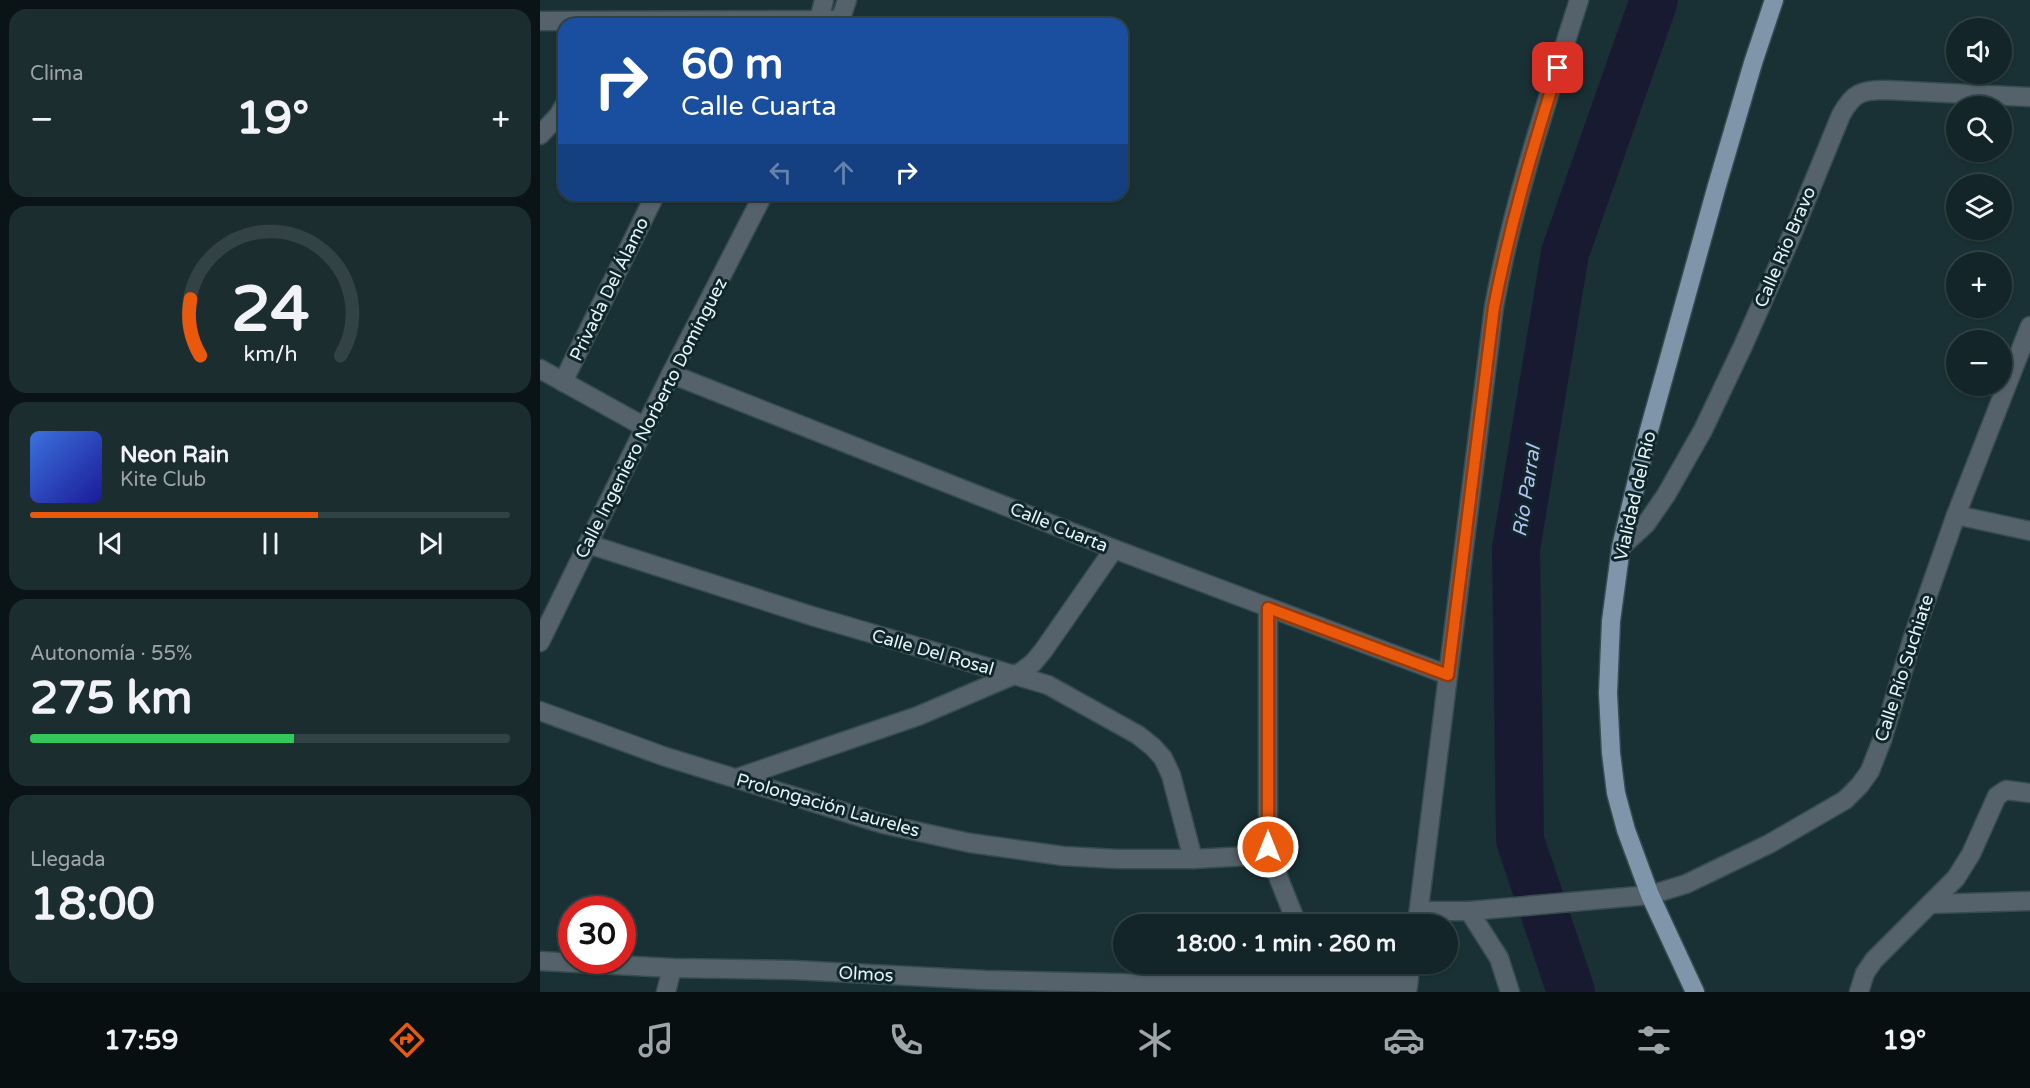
<!DOCTYPE html>
<html lang="es">
<meta charset="utf-8">
<style>
:root{--surface:#132528;--page:#1c2d30;--text:#f1f3f6;--muted:#9da5a8;--line:#324245;--accent:#ea580c}
body{margin:0;font-family:"Varela Round",sans-serif;background:var(--page);color:var(--text);height:100vh;display:flex;flex-direction:column;font-size:22px;white-space:nowrap}
*{box-sizing:border-box;margin:0}
p{font-size:20px;color:var(--muted)}
.icon{flex:none;width:33px;height:33px;fill:none;stroke:currentColor;stroke-width:2;stroke-linecap:round;stroke-linejoin:round}
.map{position:relative;flex:1;overflow:hidden}
.sheet{display:flex;flex-direction:column;gap:9px;padding:9px;background:#0a1416;width:540px}
.sheet>*{flex:none}
.banner{position:absolute;left:18px;top:18px;width:570px;height:183px;border-radius:18px;box-shadow:0 2px 4px #0004,0 0 0 2px var(--line);background:#1a4fa0;color:#fff;overflow:hidden}
.fabs{position:absolute;left:1406px;top:18px;display:grid;gap:12px}
.fabs a{display:grid;place-items:center;width:66px;height:66px;border-radius:50%;background:var(--surface);box-shadow:0 2px 4px #0004,0 0 0 2px var(--line);font-size:30px}
.speed{position:absolute;left:18px;top:896px;display:flex;gap:12px;font-size:30px;font-weight:700;text-align:center}
.speed>*{display:grid;place-content:center;width:78px;height:78px;border-radius:50%;background:var(--surface);box-shadow:0 2px 4px #0004,0 0 0 2px var(--line);line-height:1}
.speed .limit{border:9px solid #d22;background:#fff;color:#111}
.pin{position:absolute;display:grid;place-items:center;width:51px;height:51px;color:#fff;margin:-26px;border-radius:12px;box-shadow:0 3px 9px #0006}
.me{position:absolute;width:66px;margin:-33px;rotate:0deg;stroke-linejoin:round;filter:drop-shadow(0 0 4px #0008)}
.turn{display:flex;align-items:center;gap:21px;height:126px;padding:0 24px;font-size:27px}
.turn .icon{width:78px;height:78px;stroke-width:2.5}
.turn b{display:block;font-size:42px;line-height:51px}
.lanes{display:flex;align-items:center;height:57px;padding:0 24px;background:#0003;justify-content:center;gap:30px;direction:ltr}
.lanes .off{opacity:.35}
.big{font-size:45px;font-weight:700;line-height:1.1}
.sheet .tile{flex:1;display:flex;flex-direction:column;justify-content:center;gap:9px;min-width:0;padding:0 21px;border-radius:18px;background:var(--page)}
.sheet .dial{align-items:center;gap:0}
.dial svg{height:156px;overflow:visible;fill:none;stroke:var(--line);stroke-width:7;stroke-linecap:round;text-anchor:middle}
.dial text{fill:var(--text);stroke:none}
.song{display:flex;align-items:center;gap:18px}
.cover{width:72px;height:72px;border-radius:9px;background:linear-gradient(135deg,hsl(220 70% 55%),hsl(240 70% 35%))}
.played{height:6px;border-radius:3px;background:linear-gradient(90deg,var(--accent) 60%,var(--line) 60%)}
.keys{display:flex;justify-content:space-around;direction:ltr}
.heat{display:flex;justify-content:space-between;align-items:center;font-size:33px;direction:ltr}
.charge{height:9px;border-radius:4px;background:linear-gradient(90deg,#34c759 55%,var(--line) 0)}
.trip{position:absolute;left:573px;top:914px;width:345px;height:60px;border-radius:30px;background:var(--surface);box-shadow:0 2px 4px #0004,0 0 0 2px var(--line);font-weight:700;line-height:60px;text-align:center}
.tab-bar{display:flex;height:96px;justify-content:space-around;align-items:center;background:#080f10;color:var(--muted)}
.tab-bar .icon{width:42px;height:42px}
.tab-bar .active{color:var(--accent)}
.tab-bar b{font-size:27px;color:var(--text)}
main{display:flex;flex:1;min-height:0}
.map>svg:first-child{display:block}
.lines{fill:none;stroke-linecap:round;stroke-linejoin:round}
.river{stroke:#181a32;stroke-width:48}
.minor-casing{stroke:#364c50;stroke-width:21}
.major-casing{stroke:#364c50;stroke-width:21}
.minor{stroke:#56626b;stroke-width:18}
.major{stroke:#7f96aa;stroke-width:18}
.route-casing{stroke:#983908;stroke-width:15}
.route{stroke:#ea580c;stroke-width:10}
.labels{text-anchor:middle;stroke-width:6;stroke-linejoin:round;paint-order:stroke}
.street-label{font-size:18px;fill:#e6f4f7;stroke:#0f272b}
.water-label{font-size:20px;font-style:italic;fill:#b7bef4;stroke:#0f272b}
</style>
<main>
<section class="sheet">
<div class="tile"><p>Clima</p>
<div class="heat"><a>−</a><b class="big">19°</b><a>+</a></div>
</div>
<div class="tile dial"><svg viewBox="0 0 100 80">
<path d="M14 69A42 42 0 1 1 86 69"/>
<path d="M14 69A42 42 0 0 1 9 40" stroke="#ea580c"/>
<text x="50" y="56" font-size="32" font-weight="700">24</text>
<text x="50" y="72" font-size="11">km/h</text>
</svg></div>
<div class="tile">
<div class="song"><i class="cover"></i><div><b>Neon Rain</b><p>Kite Club</p></div></div>
<div class="played"></div>
<div class="keys"><svg class="icon" aria-label="previous" viewBox="0 0 24 24"><path d="M18 5L8 12l10 7zM5 5v14"/></svg><svg class="icon" aria-label="pause" viewBox="0 0 24 24"><path d="M8 5v14M16 5v14"/></svg><svg class="icon" aria-label="next" viewBox="0 0 24 24"><path d="M6 5l10 7-10 7zM19 5v14"/></svg></div>
</div>
<div class="tile"><p>Autonomía · 55%</p><b class="big">275 km</b><div class="charge"></div></div>
<div class="tile"><p>Llegada</p><b class="big">18:00</b></div>
</section>
<div class="map">
<svg width="1490" height="992" viewBox="0 0 1490 992">
<rect width="100%" height="100%" fill="#193135"/>
<g class="lines">
<path class="river" d="M1031 992 980 840 976 549 1025 253 1114 0"/>
<defs>
<g id="minor">
<path d="M279 20 284 0"/>
<path d="M0 21 300 20"/>
<path d="M299 24 307 0"/>
<path d="M0 135 18 116 24 106"/>
<path d="M0 369 105 427"/>
<path d="M131 374 574 549 908 675"/>
<path d="M23 382 115 195"/>
<path d="M1416 515 1490 531"/>
<path d="M48 544 272 616 508 685 598 735 613 747 623 758 631 775 653 859"/>
<path d="M1081 547 1106 524 1126 495 1163 430 1203 346 1251 237 1301 115C1313 93 1321 90 1346 90L1490 97"/>
<path d="M728 608V847L733 864 757 924"/>
<path d="M0 642 131 374 223 195"/>
<path d="M0 711 123 756 343 824 430 843 523 856 577 859H653L729 855"/>
<path d="M197 778 378 716 481 672 493 663 503 651 574 549"/>
<path d="M1390 904 1490 901"/>
<path d="M879 911H929L1110 895 1146 884 1229 844 1305 800 1320 785 1330 771 1342 740 1373 637 1416 515 1490 326"/>
<path d="M929 911 959 958 970 992"/>
<path d="M877 924 954 307C973 202 1007 101 1039 0"/>
<path d="M0 961 132 968 254 970 445 980 660 985 780 983 868 985"/>
<path d="M773 963 780 983"/>
<path d="M126 992 132 968"/>
<path d="M867 992 871 963"/>
<path d="M1319 992 1325 973 1334 960 1416 878 1431 854 1457 796 1466 790 1490 793"/>
</g>
<path id="major" d="M1155 992 1110 895 1086 830 1076 793 1071 753 1068 693 1071 621 1081 547 1108 434 1176 189 1213 63 1234 0"/>
</defs>
<use href="#minor" class="minor-casing"/>
<use href="#major" class="major-casing"/>
<use href="#minor" class="minor"/>
<use href="#major" class="major"/>
</g>
<g class="lines">
<defs>
<path id="route" d="M728 847V608L908 675 954 307C970 225 993 147 1018 68"/>
</defs>
<use href="#route" class="route-casing"/>
<use href="#route" class="route"/>
</g>
<g class="labels">
<g class="street-label">
<text transform="translate(1245 247) rotate(-67)" y="6">Calle Río Bravo</text>
<text transform="translate(69 289) rotate(-64)" y="6">Privada Del Álamo</text>
<text transform="translate(111 418) rotate(-63)" y="6">Calle Ingeniero Norberto Domínguez</text>
<text transform="translate(1095 496) rotate(-77)" y="6">Vialidad del Río</text>
<text transform="translate(519 527) rotate(22)" y="6">Calle Cuarta</text>
<text transform="translate(393 652) rotate(16)" y="6">Calle Del Rosal</text>
<text transform="translate(1364 668) rotate(-72)" y="6">Calle Río Suchiate</text>
<text transform="translate(288 805) rotate(16)" y="6">Prolongación Laureles</text>
<text transform="translate(326 974) rotate(3)" y="6">Olmos</text>
</g>
<g class="water-label">
<text transform="translate(986 491) rotate(-81)" y="7">Río Parral</text>
</g>
</g>
</svg>
<div class="fabs">
<a><svg class="icon" aria-label="sound" viewBox="0 0 24 24"><path d="M4 9h4l5-4v14l-5-4H4zM17 9q2 3 0 6"/></svg></a>
<a><svg class="icon" aria-label="search" viewBox="0 0 24 24"><circle cx="10" cy="10" r="6"/><path d="M15 15l6 6"/></svg></a>
<a><svg class="icon" aria-label="layers" viewBox="0 0 24 24"><path d="M12 4l9 5-9 5-9-5zM3 14l9 5 9-5"/></svg></a>
<a>+</a>
<a>−</a>
</div>
<div class="speed"><div class="limit">30</div></div>
<div class="pin" style="left:1018px;top:68px;background:#d93025"><svg class="icon" aria-label="arrive" viewBox="0 0 24 24"><path d="M6 21V4h12l-3 4 3 4H6"/></svg></div>
<svg class="me" style="left:728px;top:847px" viewBox="-20 -20 40 40"><circle r="17" fill="#ea580c" stroke="#fff" stroke-width="3"/><path d="M0-11L8 9 0 5-8 9z" fill="#fff"/></svg>
<div class="trip">18:00 · 1 min · 260 m</div>
<div class="banner">
<div class="turn"><svg class="icon" aria-label="right" viewBox="0 0 24 24"><path d="M7 20v-9h11M14 6l5 5-5 5"/></svg><div><b>60 m</b>Calle Cuarta</div></div>
<div class="lanes"><svg class="icon off" aria-label="left" viewBox="0 0 24 24"><path d="M17 20v-9H6M10 6l-5 5 5 5"/></svg><svg class="icon off" aria-label="ahead" viewBox="0 0 24 24"><path d="M12 20V5M6 11l6-6 6 6"/></svg><svg class="icon" aria-label="right" viewBox="0 0 24 24"><path d="M7 20v-9h11M14 6l5 5-5 5"/></svg></div>
</div>
</div>
</main>
<nav class="tab-bar">
<b>17:59</b>
<svg class="icon active" aria-label="directions" viewBox="0 0 24 24"><path d="M12 3l9 9-9 9-9-9zM9 14v-3h6M13 9l2 2-2 2"/></svg>
<svg class="icon" aria-label="music" viewBox="0 0 24 24"><path d="M9 18V5l10-2v13"/><circle cx="6" cy="18" r="3"/><circle cx="16" cy="16" r="3"/></svg>
<svg class="icon" aria-label="phone" viewBox="0 0 24 24"><path d="M5 4h4l2 5-3 2q2 4 5 5l2-3 5 2v4C11 20 4 13 5 4z"/></svg>
<svg class="icon" aria-label="climate" viewBox="0 0 24 24"><path d="M12 3v18M4 7l16 10M4 17L20 7"/></svg>
<svg class="icon" aria-label="car" viewBox="0 0 24 24"><path d="M5 17H2v-5l4-1 3-4h7l3 4 3 1v5h-3M9 17h6M6 11h13"/><circle cx="7" cy="17" r="2"/><circle cx="17" cy="17" r="2"/></svg>
<svg class="icon" aria-label="filters" viewBox="0 0 24 24"><path d="M4 7h16M4 17h16"/><circle cx="9" cy="7" r="2"/><circle cx="15" cy="17" r="2"/></svg>
<b>19°</b>
</nav>
